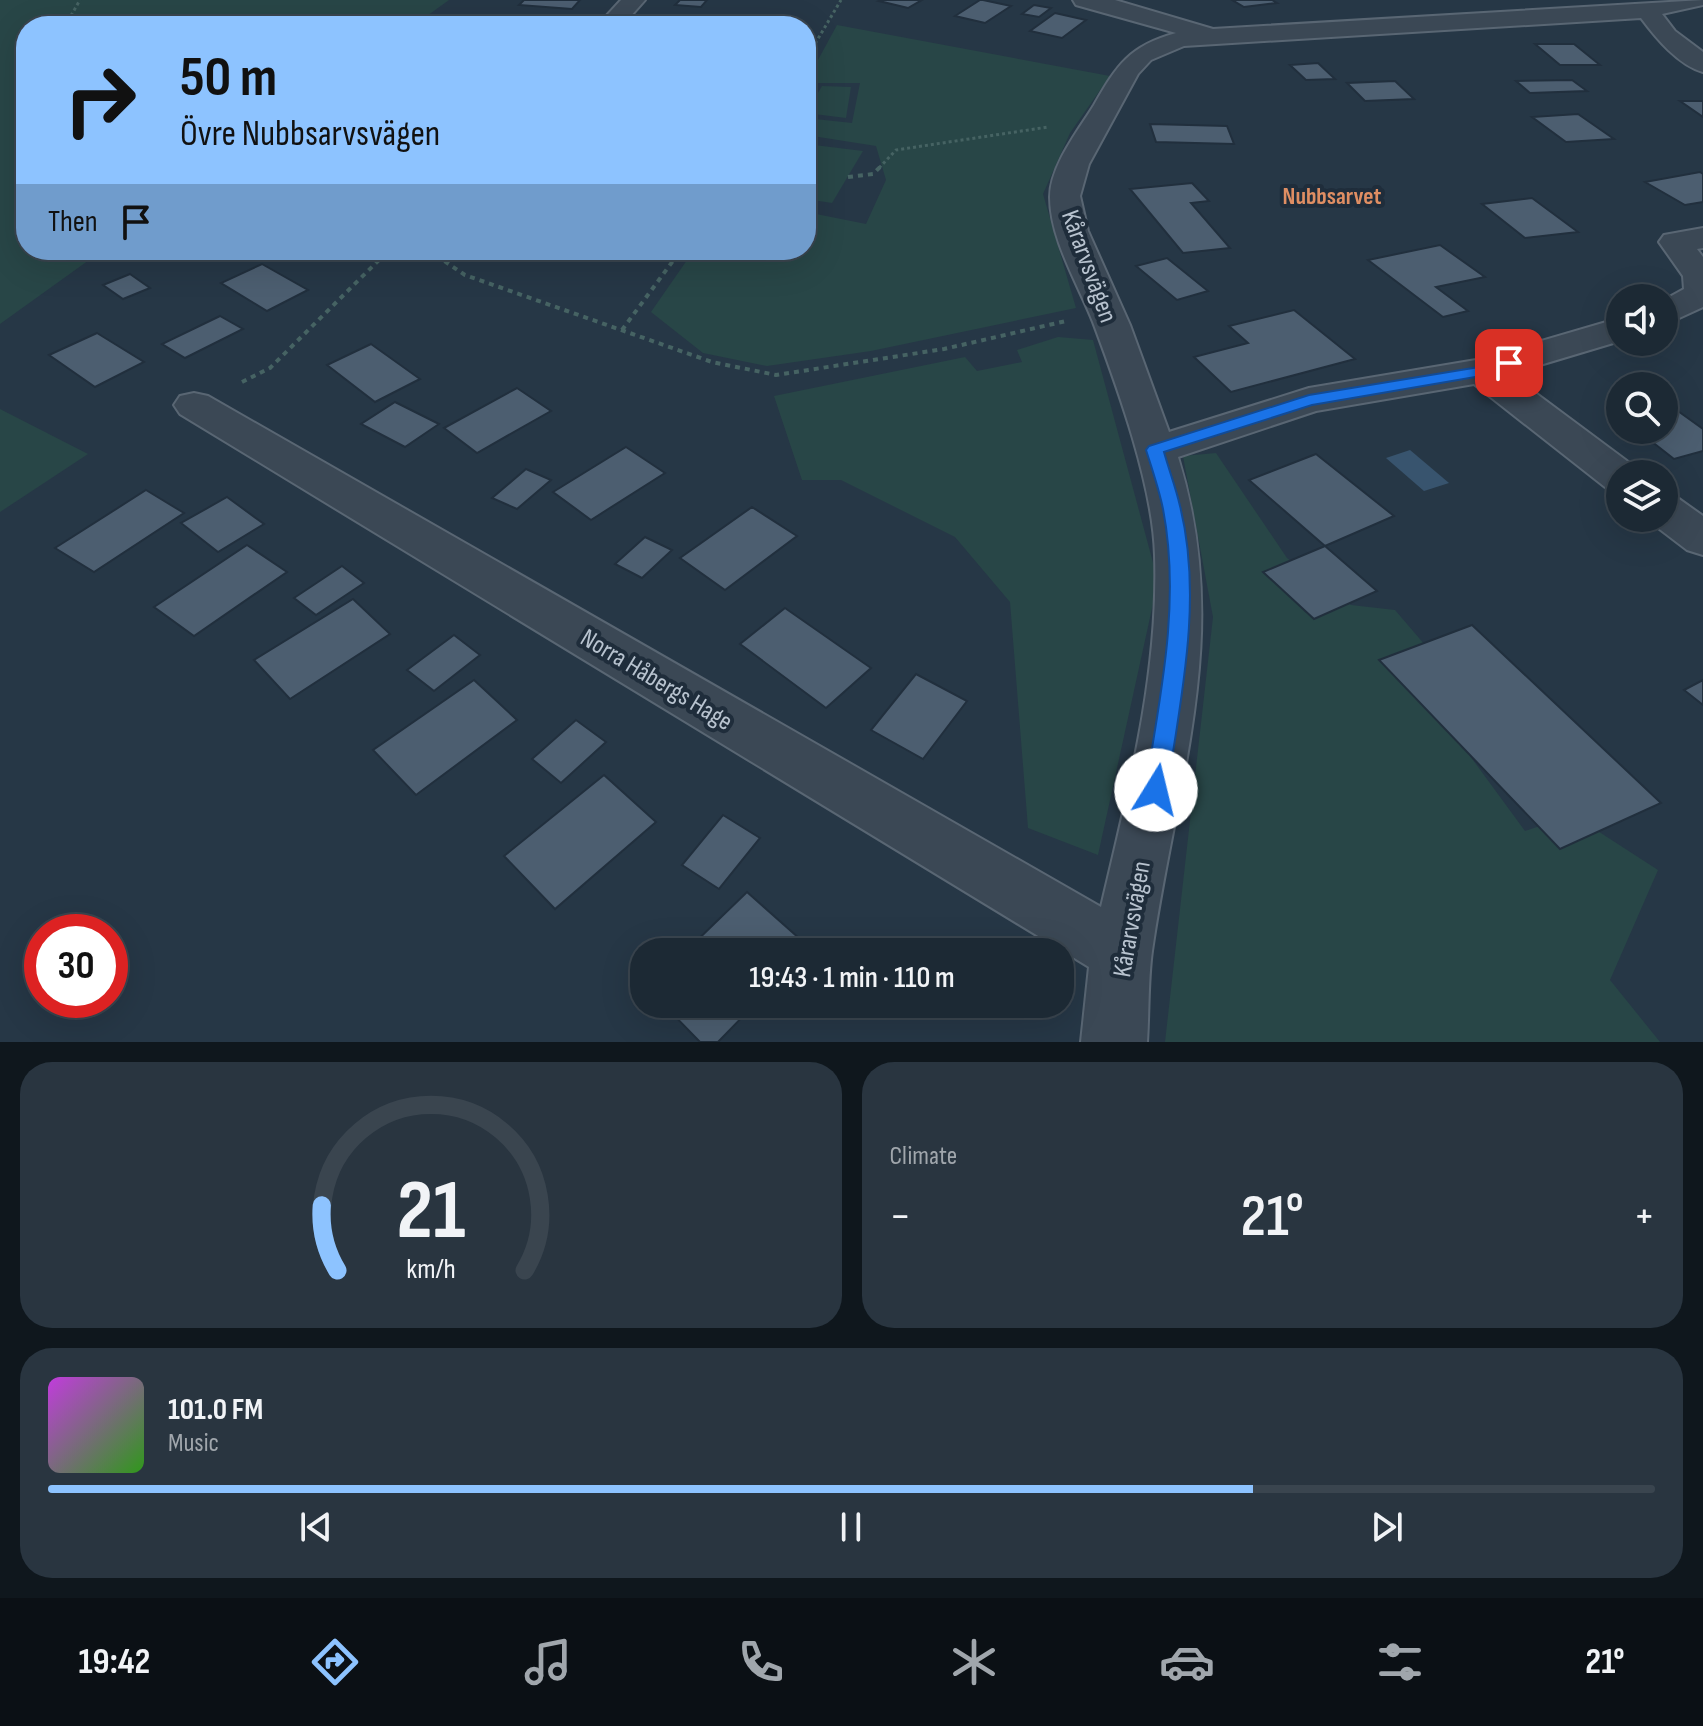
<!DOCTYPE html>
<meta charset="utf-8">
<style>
:root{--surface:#1c2934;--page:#293540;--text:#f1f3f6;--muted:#a0a6ac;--line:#3a454f;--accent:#8dc3ff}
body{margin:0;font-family:"Sofia Sans Condensed",sans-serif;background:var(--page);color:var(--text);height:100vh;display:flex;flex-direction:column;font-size:30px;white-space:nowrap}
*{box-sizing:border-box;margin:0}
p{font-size:26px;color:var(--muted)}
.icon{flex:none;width:44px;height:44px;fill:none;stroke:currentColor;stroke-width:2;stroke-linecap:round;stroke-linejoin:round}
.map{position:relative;height:1042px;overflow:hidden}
.side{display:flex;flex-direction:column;gap:20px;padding:20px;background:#0f171d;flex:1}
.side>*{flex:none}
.hud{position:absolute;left:16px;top:16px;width:800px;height:244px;border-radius:32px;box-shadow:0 8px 32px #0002,0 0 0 2px var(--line);background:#8dc3ff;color:#111;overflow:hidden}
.buttons{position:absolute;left:1606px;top:284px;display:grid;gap:16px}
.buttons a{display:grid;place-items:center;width:72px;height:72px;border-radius:50%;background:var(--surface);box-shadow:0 8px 32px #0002,0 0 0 2px var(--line);font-size:40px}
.speed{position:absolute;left:24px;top:914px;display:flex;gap:16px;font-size:40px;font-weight:700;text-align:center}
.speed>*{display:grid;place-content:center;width:104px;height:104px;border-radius:50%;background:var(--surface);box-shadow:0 8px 32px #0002,0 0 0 2px var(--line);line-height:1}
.speed .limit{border:12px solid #d22;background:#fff;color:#111}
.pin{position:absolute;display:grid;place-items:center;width:68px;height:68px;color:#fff;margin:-34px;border-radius:16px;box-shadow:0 4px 12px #0006}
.me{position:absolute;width:88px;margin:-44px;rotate:9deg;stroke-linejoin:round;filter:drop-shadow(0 0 6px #0008)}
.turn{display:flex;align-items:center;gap:28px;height:168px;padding:0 32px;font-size:36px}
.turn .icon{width:104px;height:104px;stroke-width:2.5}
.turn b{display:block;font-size:56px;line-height:68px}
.then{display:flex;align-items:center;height:76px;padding:0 32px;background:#0003;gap:16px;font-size:30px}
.big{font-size:60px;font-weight:600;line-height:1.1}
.side .card{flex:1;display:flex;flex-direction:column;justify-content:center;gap:12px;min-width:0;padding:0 28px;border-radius:32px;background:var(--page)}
.side .dial{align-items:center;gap:0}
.dial svg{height:208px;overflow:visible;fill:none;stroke:var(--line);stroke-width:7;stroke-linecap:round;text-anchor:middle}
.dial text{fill:var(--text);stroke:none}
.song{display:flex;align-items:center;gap:24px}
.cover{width:96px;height:96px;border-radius:12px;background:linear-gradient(135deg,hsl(290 70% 55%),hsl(110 70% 35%))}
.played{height:8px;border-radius:4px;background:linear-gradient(90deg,var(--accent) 75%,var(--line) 75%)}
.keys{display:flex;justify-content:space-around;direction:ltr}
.heat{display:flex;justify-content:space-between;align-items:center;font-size:44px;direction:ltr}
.side .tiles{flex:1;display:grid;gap:20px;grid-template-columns:1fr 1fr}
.card:last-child{grid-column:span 2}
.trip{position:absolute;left:630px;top:938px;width:444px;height:80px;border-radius:32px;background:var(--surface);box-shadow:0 8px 32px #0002,0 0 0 2px var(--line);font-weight:600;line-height:80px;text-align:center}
.tabs{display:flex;height:128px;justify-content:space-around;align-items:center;background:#0b1015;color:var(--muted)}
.tabs .icon{width:56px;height:56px}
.tabs .current{color:var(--accent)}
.tabs b{font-size:36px;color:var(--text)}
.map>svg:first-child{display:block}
.green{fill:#284647}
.water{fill:#38546e}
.building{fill:#4c5e70;stroke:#212f3d;stroke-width:2}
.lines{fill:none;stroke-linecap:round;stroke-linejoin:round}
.minor-casing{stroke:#596673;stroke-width:4}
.path-far1{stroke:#466363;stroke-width:3;stroke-dasharray:3 3;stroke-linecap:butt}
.path{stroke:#466363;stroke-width:4;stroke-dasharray:5 5;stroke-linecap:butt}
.minor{fill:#3b4855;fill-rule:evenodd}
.route{fill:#1a73e8;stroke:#114b97;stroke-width:2}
.labels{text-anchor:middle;stroke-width:8;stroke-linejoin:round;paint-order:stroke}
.far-neighbourhood-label{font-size:24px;font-weight:bold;fill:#df8e63;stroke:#1f2d3b}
.street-label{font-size:26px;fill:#b8c3cf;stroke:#1f2d3b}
</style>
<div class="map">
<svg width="1703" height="1042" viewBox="0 0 1703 1042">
<rect width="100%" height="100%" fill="#263746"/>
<g class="green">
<path d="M0 0H449L413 26H26V250H103L0 324Z"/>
<path d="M837 25 1110 76 1070 133 1043 194 1076 308 871 351 767 366 703 353 651 312 694 250H806V212L866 224 886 180 876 146 806 135V118L852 123 860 83H811V93L806 96V82Z"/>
<path d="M822 86 851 87 846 118 806 113Z"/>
<path d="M806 144 863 151 832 203 806 199Z"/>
<path d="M1058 337 1093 340 1158 581 1098 855 1028 828 1010 602 955 537 841 480H802L774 396 965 357 977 371 1022 362 1017 350Z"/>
<path d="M0 409 88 454 0 512Z"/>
<path d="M1216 453 1287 558 1351 605 1395 610 1425 645 1448 726 1525 831 1573 815 1658 870 1610 980 1660 1042H1165L1213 617 1183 456Z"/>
</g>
<path class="water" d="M1410 450 1449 483 1424 491 1386 458Z"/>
<g class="building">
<path d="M524 0H580L572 9 519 5Z"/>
<path d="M680 0H707L701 7 675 5Z"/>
<path d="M882 0H922L908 8 879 1Z"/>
<path d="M980 0H983L1011 6 985 23 955 16Z"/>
<path d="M1232 0H1272L1277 3 1244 7Z"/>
<path d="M1034 5 1051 8 1039 17 1022 14Z"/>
<path d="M1055 13 1086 20 1062 38 1030 31Z"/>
<path d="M552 17 581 20 574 26 543 25Z"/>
<path d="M675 19 730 22 728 26H669Z"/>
<path d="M1535 44H1574L1600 65H1560Z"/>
<path d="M1318 63 1335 79 1306 80 1290 65Z"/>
<path d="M1572 80 1587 91 1530 93 1516 81Z"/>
<path d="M1395 81 1414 99 1365 101 1347 83Z"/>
<path d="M1680 101H1703V117Z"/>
<path d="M1578 114 1614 139 1566 142 1532 117Z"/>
<path d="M1150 124 1227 126 1234 144 1156 142Z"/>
<path d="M1700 172 1703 174V202L1685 205 1645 182Z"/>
<path d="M1192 183 1209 201 1191 203 1230 248 1183 253 1130 189Z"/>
<path d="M1532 198 1578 232 1525 238 1482 204Z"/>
<path d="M1440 245 1485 277 1436 287 1468 311 1443 317 1368 260Z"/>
<path d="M1167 258 1208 291 1177 300 1136 266Z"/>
<path d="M262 264 308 290 267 311 221 283Z"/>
<path d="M130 274 150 288 123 299 103 285Z"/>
<path d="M1294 310 1355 359 1231 392 1194 357 1248 343 1229 326Z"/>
<path d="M220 316 243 329 185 358 162 344Z"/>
<path d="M97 333 144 362 95 387 49 355Z"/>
<path d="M371 344 420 379 375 402 327 365Z"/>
<path d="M517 388 551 411 477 453 444 428Z"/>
<path d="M1664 401 1703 429V451L1674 459 1637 430H1664Z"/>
<path d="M395 402 439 424 405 447 361 424Z"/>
<path d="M626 447 665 473 591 520 553 492Z"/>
<path d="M1316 454 1394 516 1325 546 1249 480Z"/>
<path d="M526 469 551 480 517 509 492 498Z"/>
<path d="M146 490 184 513 94 572 55 548Z"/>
<path d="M227 497 264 524 218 552 181 523Z"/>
<path d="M752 507 797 536 725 590 680 558Z"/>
<path d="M645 537 672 550 642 578 615 564Z"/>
<path d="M247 545 287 572 194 636 154 607Z"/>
<path d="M1325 546 1377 591 1314 619 1263 572Z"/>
<path d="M342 566 364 583 316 615 294 598Z"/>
<path d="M353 599 390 634 290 699 254 660Z"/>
<path d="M785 608 871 668 826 708 740 644Z"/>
<path d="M1472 625 1661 803 1560 849 1379 660Z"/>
<path d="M454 635 480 655 434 691 407 670Z"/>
<path d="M916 674 967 701 923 759 871 730Z"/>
<path d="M474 680 517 720 416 795 373 750Z"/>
<path d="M1703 680V705L1684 690Z"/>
<path d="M576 720 606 742 561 783 532 759Z"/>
<path d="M604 775 656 822 555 909 504 856Z"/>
<path d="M723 815 760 838 719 889 682 865Z"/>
<path d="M747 892 809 947 804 952H685Z"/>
<path d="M663 1004H755L718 1042H700Z"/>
</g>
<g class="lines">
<defs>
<g id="minor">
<path d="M621 0H645L622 26H597Z"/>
<path d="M1073 0H1115L1213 29 1703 0V5L1662 14 1675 31 1703 52V72C1678 65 1656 38 1641 18L1184 46 1151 60 1138 74 1089 164 1080 196 1088 231 1130 325 1169 432 1309 388 1476 360 1620 318V341L1510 374 1635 467 1639 474H1620V491L1605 487 1474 384 1316 411 1178 457C1233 634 1177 777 1152 951 1148 980 1149 1012 1147 1042H1081L1089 967 180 414 174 405 180 396 194 393 208 396 1101 907C1128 792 1159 674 1155 555 1153 485 1118 389 1093 322 1078 284 1050 239 1050 197 1050 166 1078 131 1094 105 1117 65 1129 46 1176 33L1076 5Z"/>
<path d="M1703 228V248L1697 249 1703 257V307L1664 325V300L1684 289 1683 276 1659 242 1664 235Z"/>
<path d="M1664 495 1679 499 1703 516V555L1687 550 1649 521 1647 518H1664Z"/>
</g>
</defs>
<use href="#minor" class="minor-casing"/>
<g class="path-far1">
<path d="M65 26 80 0"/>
<path d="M806 59 841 0"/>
<path d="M879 168 896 150 1048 127"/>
</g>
<g class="path">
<path d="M848 177 873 174 881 166"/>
<path d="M428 250 465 275 712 362 776 375 944 349 1066 321"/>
<path d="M622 330 681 250"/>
<path d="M242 382 270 368 389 250"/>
</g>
<use href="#minor" class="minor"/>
</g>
<path class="route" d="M1509 358 1514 359V366L1487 375 1312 405 1164 452C1169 470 1176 488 1180 506 1203 598 1181 698 1167 790L1164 797 1156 800 1148 797 1145 790C1160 698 1181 602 1163 509 1159 489 1152 469 1146 450L1149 446 1309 395 1479 367Z"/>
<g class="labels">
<g class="far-neighbourhood-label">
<text x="1332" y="204">Nubbsarvet</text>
</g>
<g class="street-label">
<text transform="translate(1090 266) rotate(70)" y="9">Kårarvsvägen</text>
<text transform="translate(657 679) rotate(31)" y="9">Norra Håbergs Hage</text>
<text transform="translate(1131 919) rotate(-80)" y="9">Kårarvsvägen</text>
</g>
</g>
</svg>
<div class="buttons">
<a><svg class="icon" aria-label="sound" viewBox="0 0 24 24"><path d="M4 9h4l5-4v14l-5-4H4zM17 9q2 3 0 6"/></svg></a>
<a><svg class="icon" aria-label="search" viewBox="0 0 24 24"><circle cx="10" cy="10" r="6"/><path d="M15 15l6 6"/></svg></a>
<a><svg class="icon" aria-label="layers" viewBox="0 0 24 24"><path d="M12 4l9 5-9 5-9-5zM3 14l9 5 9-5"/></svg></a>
</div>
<div class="speed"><div class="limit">30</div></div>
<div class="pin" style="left:1509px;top:363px;background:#d93025"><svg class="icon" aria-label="arrive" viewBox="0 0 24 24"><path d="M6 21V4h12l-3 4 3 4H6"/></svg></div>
<svg class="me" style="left:1156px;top:790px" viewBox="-20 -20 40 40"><circle r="19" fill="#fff"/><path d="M0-13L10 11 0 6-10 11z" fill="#1a73e8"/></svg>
<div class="trip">19:43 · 1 min · 110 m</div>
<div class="hud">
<div class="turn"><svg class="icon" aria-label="right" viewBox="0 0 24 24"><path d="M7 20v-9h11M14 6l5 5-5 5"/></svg><div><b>50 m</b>Övre Nubbsarvsvägen</div></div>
<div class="then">Then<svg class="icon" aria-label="arrive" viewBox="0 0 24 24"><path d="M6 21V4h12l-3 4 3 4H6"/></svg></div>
</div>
</div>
<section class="side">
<div class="tiles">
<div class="card dial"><svg viewBox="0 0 100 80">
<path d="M14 69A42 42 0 1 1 86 69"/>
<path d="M14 69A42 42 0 0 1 8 44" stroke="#8dc3ff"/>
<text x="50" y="56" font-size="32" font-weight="700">21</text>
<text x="50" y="72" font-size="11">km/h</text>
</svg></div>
<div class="card"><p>Climate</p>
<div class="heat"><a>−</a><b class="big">21°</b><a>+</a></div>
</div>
<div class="card">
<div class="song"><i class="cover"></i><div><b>101.0 FM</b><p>Music</p></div></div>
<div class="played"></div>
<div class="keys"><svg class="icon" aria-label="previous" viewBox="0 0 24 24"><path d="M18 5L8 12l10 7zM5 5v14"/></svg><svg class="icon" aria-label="pause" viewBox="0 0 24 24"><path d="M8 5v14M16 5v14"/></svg><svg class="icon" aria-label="next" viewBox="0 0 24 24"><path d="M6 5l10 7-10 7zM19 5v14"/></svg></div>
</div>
</div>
</section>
<nav class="tabs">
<b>19:42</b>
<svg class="icon current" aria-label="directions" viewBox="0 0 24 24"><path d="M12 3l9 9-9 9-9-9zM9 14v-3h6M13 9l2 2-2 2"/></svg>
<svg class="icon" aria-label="music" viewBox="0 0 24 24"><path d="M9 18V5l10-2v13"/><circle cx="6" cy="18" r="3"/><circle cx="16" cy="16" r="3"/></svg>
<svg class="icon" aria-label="phone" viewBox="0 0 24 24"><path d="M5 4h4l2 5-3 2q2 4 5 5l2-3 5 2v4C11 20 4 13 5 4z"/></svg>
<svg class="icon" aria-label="climate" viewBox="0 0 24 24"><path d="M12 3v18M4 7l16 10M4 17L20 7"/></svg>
<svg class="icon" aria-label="car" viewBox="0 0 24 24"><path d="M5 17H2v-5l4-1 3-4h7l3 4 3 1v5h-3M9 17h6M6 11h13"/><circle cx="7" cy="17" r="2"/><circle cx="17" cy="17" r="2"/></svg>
<svg class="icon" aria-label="filters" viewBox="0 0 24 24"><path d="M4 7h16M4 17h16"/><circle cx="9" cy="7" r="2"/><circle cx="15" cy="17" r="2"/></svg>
<b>21°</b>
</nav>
